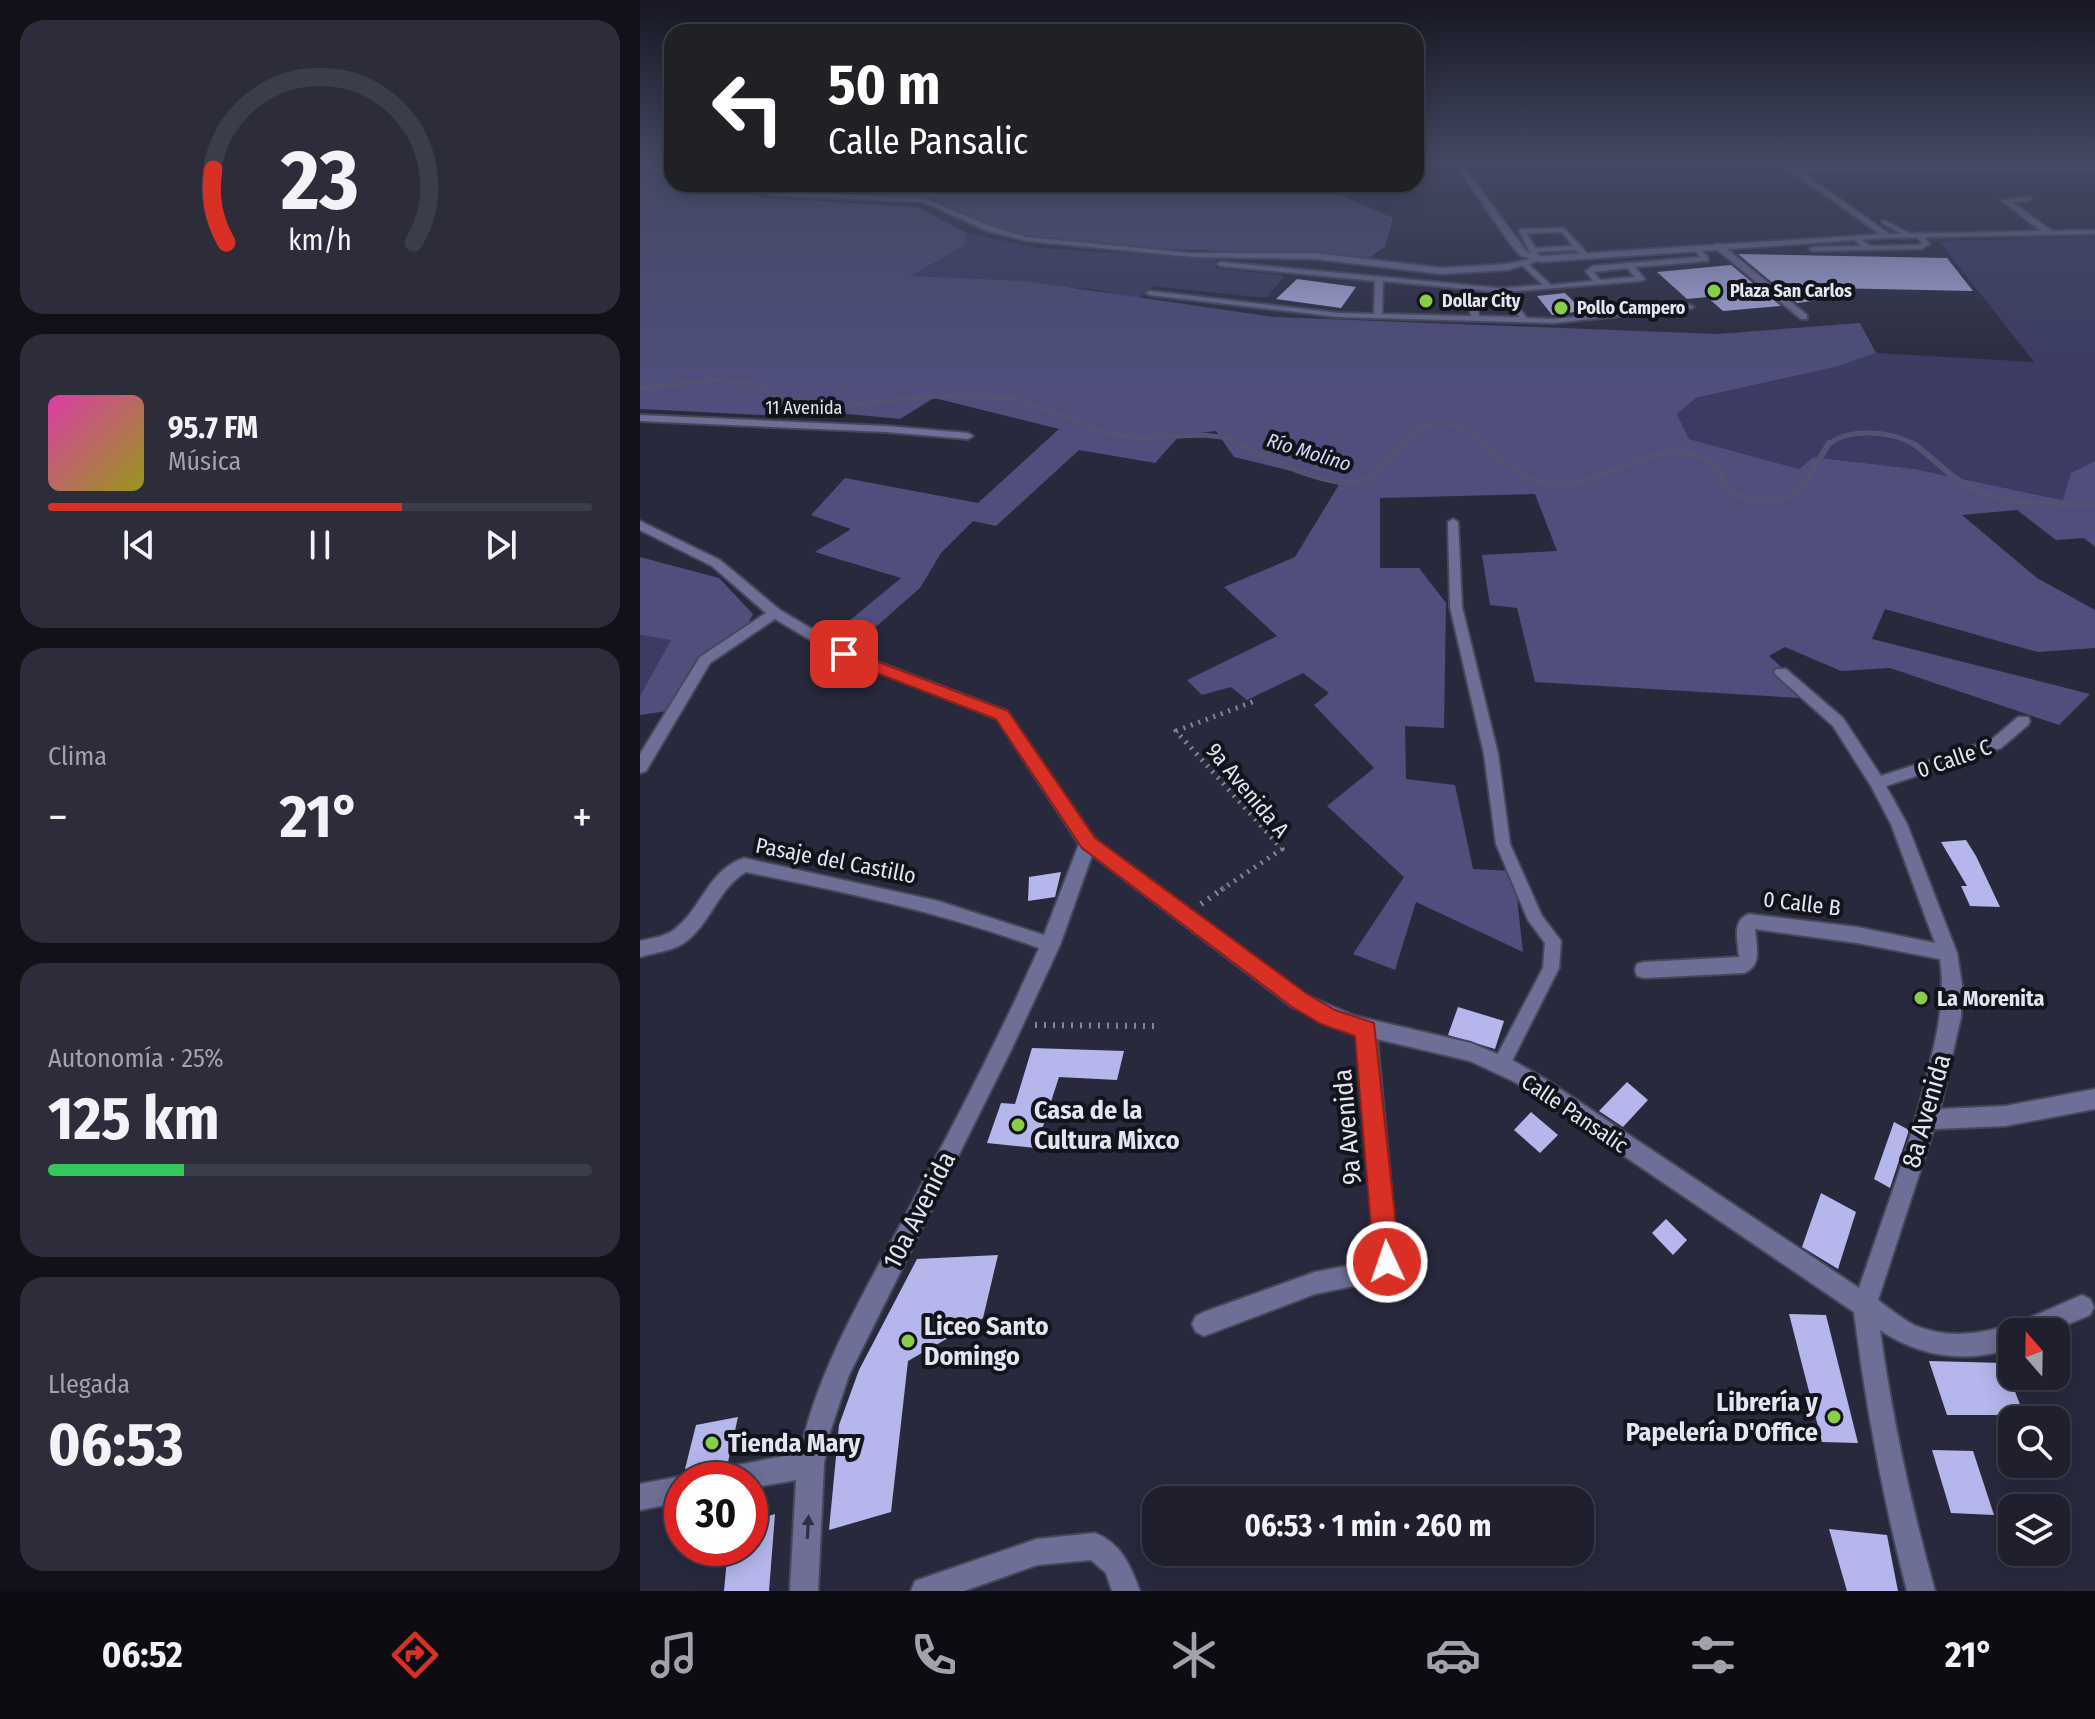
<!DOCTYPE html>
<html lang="es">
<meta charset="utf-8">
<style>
:root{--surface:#1f1f2e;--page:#2c2c3a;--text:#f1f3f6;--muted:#a1a2aa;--line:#3c3d4a;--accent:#d93025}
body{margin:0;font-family:"Fira Sans Condensed",sans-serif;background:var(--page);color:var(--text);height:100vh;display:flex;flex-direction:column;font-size:30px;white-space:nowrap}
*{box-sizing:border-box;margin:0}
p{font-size:26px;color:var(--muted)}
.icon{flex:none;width:44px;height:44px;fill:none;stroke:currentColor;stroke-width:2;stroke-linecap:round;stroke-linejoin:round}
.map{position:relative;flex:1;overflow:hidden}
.details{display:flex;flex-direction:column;gap:20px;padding:20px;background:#111119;width:640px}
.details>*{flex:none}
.hud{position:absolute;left:24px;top:24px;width:760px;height:168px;border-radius:24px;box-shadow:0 4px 20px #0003,0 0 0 2px var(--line);background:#202124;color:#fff;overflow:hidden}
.needle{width:52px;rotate:340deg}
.controls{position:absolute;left:1358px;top:1318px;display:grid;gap:16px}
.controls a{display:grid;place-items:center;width:72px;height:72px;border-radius:16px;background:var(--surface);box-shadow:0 4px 20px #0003,0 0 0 2px var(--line);font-size:40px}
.speed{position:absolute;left:24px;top:1462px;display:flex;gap:16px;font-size:40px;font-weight:700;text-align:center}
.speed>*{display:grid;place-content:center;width:104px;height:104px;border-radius:50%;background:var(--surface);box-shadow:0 4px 20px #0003,0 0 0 2px var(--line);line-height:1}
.speed .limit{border:12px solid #d22;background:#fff;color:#111}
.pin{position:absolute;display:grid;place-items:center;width:68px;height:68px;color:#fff;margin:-34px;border-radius:16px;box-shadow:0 4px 12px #0006}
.me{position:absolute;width:88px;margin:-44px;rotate:357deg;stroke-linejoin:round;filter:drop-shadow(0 0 6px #0008)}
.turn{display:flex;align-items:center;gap:28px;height:168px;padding:0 32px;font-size:36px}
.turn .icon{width:104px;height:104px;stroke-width:2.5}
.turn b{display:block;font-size:56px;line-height:68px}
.big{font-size:60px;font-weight:700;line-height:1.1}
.details .tile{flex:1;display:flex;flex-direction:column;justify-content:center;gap:12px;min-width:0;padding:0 28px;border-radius:24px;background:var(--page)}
.details .dial{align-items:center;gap:0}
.dial svg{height:208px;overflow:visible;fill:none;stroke:var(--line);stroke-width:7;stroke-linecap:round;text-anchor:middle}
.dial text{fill:var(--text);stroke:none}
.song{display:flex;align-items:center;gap:24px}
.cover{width:96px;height:96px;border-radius:12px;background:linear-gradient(135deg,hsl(320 70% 55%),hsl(60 70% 35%))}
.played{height:8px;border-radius:4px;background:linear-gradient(90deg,var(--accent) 65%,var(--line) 65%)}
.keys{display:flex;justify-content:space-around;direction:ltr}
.heat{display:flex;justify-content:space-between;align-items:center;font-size:44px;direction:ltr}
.charge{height:12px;border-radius:6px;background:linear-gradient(90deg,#34c759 25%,var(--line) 0)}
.trip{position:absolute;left:502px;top:1486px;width:452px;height:80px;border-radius:24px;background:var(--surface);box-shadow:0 4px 20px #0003,0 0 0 2px var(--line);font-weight:700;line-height:80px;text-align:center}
.tab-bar{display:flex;height:128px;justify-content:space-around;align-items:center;background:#0c0c12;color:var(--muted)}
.tab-bar .icon{width:56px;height:56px}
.tab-bar .current{color:var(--accent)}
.tab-bar b{font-size:36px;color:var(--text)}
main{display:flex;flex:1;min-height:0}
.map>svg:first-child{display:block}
.green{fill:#3c3b63}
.forest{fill:#4f4e7d}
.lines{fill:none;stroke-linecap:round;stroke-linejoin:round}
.stream-far1{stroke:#545272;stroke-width:5}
.stream{stroke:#545272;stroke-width:6}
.building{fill:#b5b7ec}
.service-casing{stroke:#47475b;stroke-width:4}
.minor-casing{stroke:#47475b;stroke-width:4}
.tertiary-casing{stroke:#47475b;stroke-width:4}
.path-far1{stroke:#848596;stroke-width:5;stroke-dasharray:2 6;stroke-linecap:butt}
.path{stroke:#848596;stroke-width:6;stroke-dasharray:2 7;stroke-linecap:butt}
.service{fill:#6e6f97;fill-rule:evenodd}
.minor{fill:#6e6f97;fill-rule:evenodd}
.tertiary{fill:#6e6f97;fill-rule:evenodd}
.oneway{fill:#2e2f41}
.route{fill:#d93025;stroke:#8d1f18;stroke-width:2}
.poi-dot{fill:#87cf4a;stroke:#13131c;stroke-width:3}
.labels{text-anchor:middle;stroke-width:8;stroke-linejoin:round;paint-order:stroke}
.far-poi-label{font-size:18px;font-weight:bold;fill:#e4e5f2;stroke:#13131c;text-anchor:start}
.far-street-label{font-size:18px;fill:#e4e5f2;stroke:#13131c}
.far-water-label{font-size:20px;font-style:italic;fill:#d6d7f6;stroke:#13131c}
.street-label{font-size:22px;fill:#e4e5f2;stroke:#13131c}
.poi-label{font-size:22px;font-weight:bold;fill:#e4e5f2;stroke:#13131c;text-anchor:start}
.near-poi-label{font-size:26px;font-weight:bold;fill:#e4e5f2;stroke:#13131c;text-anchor:start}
.near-street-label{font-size:26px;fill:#e4e5f2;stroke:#13131c}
</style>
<main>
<section class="details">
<div class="tile dial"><svg viewBox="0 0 100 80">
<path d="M14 69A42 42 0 1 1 86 69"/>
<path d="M14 69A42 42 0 0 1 9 41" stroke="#d93025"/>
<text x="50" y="56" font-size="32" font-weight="700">23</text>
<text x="50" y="72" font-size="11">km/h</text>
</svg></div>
<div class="tile">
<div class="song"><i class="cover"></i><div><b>95.7 FM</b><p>Música</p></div></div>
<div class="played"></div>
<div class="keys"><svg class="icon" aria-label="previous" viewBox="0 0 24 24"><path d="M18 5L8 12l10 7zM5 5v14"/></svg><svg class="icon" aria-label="pause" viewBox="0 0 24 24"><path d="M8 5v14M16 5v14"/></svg><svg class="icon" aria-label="next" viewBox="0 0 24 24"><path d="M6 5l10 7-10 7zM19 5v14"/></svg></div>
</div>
<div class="tile"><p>Clima</p>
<div class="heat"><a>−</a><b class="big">21°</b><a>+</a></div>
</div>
<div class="tile"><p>Autonomía · 25%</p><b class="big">125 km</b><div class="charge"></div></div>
<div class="tile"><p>Llegada</p><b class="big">06:53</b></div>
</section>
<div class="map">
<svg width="1455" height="1591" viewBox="0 0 1455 1591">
<rect width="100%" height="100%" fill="#29293e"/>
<g class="green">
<path d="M326 233 401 248 577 259 575 268 645 276 626 298 513 286 498 299 452 289 268 276 324 247Z"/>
<path d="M1455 237V461L1424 500 1275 469 1173 457 1159 469 1049 439 1037 414 1056 398 1199 366 1236 353 1394 362 1299 241Z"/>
<path d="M0 635 32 639 0 696Z"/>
</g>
<g class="forest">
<path d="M0 169 32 176V184H66L128 198 278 207 326 233 324 246 270 276 385 281 634 317 1077 334 1220 323 1236 353 1199 366 1056 398 1037 414 1049 439 1159 469 1173 457 1275 469 1423 500 1431 473 1455 461V547L1444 538 1416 540 1377 510 1322 515 1397 578 1455 610V648L1398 652 1245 609 1232 639 1450 694 1419 725 1250 668 1201 671 1145 647 1129 656 1177 699 895 682 877 608 850 605 842 555 917 551 895 494 740 498V568H779L806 603 804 728 765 726 766 779 815 785 833 869 874 871 883 952 776 902 755 970 713 954 764 877 687 806 734 768 674 705 689 693 663 673 607 700 591 687 562 695 547 680 637 636 584 587 655 557 700 483 594 457 576 431 540 435 515 463 439 450 356 526 333 521 301 553 280 588 206 653 192 635 261 578 175 552 211 529 171 515 205 478 338 503 419 429 294 398 260 419 187 412 123 415 0 409Z"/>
<path d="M90 184H675L753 218 745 247 727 259 691 254 464 247 383 238 330 225 298 205 268 197 151 193Z"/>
<path d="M0 557 79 578 113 614 105 630 70 664 34 710 0 715V696L31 640 0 635Z"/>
</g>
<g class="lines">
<g class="stream-far1">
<path d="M0 388 78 380 112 384 147 400 210 405 295 396 375 398 468 433 495 438 563 435 591 438 601 445"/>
<path d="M761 445C789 415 817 418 846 445"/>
<path d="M1188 445C1208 427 1253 431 1275 445"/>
</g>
<g class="stream">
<path d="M598 443C620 457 698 491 722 481 739 474 751 456 763 443"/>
<path d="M844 443C860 457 877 476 898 482 962 500 1021 418 1080 469L1083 473 1081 483C1106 506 1130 505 1160 492L1189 443"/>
<path d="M1272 443C1290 454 1303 471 1321 482 1362 508 1409 502 1455 505"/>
</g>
</g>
<g class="building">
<path d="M1098 254 1307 258 1333 291 1188 288 1202 297 1157 303Z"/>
<path d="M1091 265 1141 306 1083 311 1067 297 1047 299 1017 272Z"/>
<path d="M657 279 716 287 701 308 636 299Z"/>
<path d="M925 293 943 311 912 315 897 296Z"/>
<path d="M1326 840 1336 856 1360 907 1330 906 1321 886H1327L1301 842Z"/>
<path d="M421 872 415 897 388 901 389 877Z"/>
<path d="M818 1007 864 1021 855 1049 808 1035Z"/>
<path d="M392 1048 484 1051 477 1080 419 1077 396 1148 347 1143 361 1103 375 1104Z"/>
<path d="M987 1082 1008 1100 983 1127 959 1111Z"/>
<path d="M891 1112 918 1135 900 1153 874 1130Z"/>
<path d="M1254 1122 1269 1130 1250 1188 1234 1179Z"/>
<path d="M1181 1193 1216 1212 1198 1269 1162 1247Z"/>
<path d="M1026 1219 1047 1240 1033 1255 1012 1233Z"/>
<path d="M358 1255 343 1318 268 1361 251 1512 189 1530 199 1425 219 1370 277 1259Z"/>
<path d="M1149 1314 1186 1315 1218 1443 1182 1442Z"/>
<path d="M1289 1361 1364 1363 1384 1415H1307Z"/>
<path d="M98 1417 88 1462 45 1469 56 1425Z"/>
<path d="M1292 1450 1333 1451 1354 1515 1311 1513Z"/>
<path d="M135 1514 129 1591H84L88 1548H110V1522Z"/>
<path d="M1189 1529 1247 1535 1258 1591H1207Z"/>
</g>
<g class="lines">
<defs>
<g id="service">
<path d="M1242 221H1246L1272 235 1266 236 1242 223Z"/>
<path d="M924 228 947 253V257H941L936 250 897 252 901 258 894 260 879 231 882 229ZM922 232 933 246 895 248 887 233Z"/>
<path d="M1280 233 1290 244 1281 249 1173 251 1169 249 1173 247 1222 246 1211 238 1215 236 1231 246 1279 245 1282 243 1276 235Z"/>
<path d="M1075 244H1081L1167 315V319H1161L1075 248Z"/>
<path d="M1057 246 1068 257V261L995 267 1005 279 1001 281 866 292 887 318 913 319 1050 305 1054 307 1050 309 913 323 699 317 510 295 506 293 510 291 699 313 734 314 735 281 581 266 577 264 581 262 860 288 903 285 882 265V261H885L911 285 953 281 946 271 953 266 1060 257 1053 248ZM987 268 995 277 960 280 954 272ZM743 281 858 292 879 317 839 316 836 301 832 299 828 301 831 316 742 314Z"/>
<path d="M813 519 818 522 822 607 858 754 870 844 902 916 921 941 919 968 867 1071 861 1073 855 1071 852 1065 903 968 905 943 888 920 856 844 844 754 810 607 808 522Z"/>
</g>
<g id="minor">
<path d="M0 164 32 170V174L0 168Z"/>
<path d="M1455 166V170L1160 171 1249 234 1246 238 1148 169 1152 167Z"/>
<path d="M85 184H100L139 192 284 198 353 227 387 237 552 253H676L801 268 867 264 902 256 906 259 867 270 801 274 676 259 552 257 387 241 347 231 283 202 139 196Z"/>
<path d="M1392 197 1389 201 1372 202 1412 231V235H1406L1361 200Z"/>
<path d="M0 415 246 426 328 433 333 436 328 439 246 432 0 421Z"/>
<path d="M0 521 80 560 140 610 209 651 367 711 454 838 666 995 715 1016 831 1043 872 1060 905 1079 1219 1288C1243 1217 1270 1148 1287 1075 1297 1035 1306 1000 1300 959L1217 943 1115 929C1116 946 1123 966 1104 973L1004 978 997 976 995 970 997 964 1004 962 1099 957C1098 942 1091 920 1109 914L1217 927 1295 943 1251 824 1231 786 1193 726 1136 675 1134 672 1136 669H1146L1203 718 1241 776 1351 740 1378 717H1388L1390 721 1388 725 1361 748 1246 786 1267 824 1317 953 1322 985 1321 1017 1300 1109 1365 1106 1455 1089V1109L1365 1126 1294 1129 1238 1300C1249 1308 1262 1319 1274 1325 1332 1350 1390 1317 1442 1295L1450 1299 1454 1307 1450 1315 1410 1332H1372V1348C1326 1364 1280 1357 1240 1330 1252 1418 1271 1505 1295 1591H1267C1243 1499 1226 1407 1214 1312L875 1082 830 1061 737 1039 758 1262 747 1279 675 1294 564 1336 556 1332 552 1324 556 1316 564 1312 675 1272 733 1261 735 1258 717 1033 652 1007 452 855 420 945 373 1046 209 1375 190 1432 184 1463 178 1591H150L156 1480 110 1488V1480H74L78 1471 87 1467 160 1453C178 1369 223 1295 263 1220 310 1131 358 1041 399 948 304 913 205 892 106 872 78 889 72 920 48 940 35 951 16 952 0 957V941C12 938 25 937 35 929 62 908 68 870 104 858L298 901 404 935 439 844 357 719 199 657 135 619 70 663 6 771 0 773V754L60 657 126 613 72 566 0 530Z"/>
<path d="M42 1476 51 1480H42V1502L0 1510V1484Z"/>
<path d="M455 1533C482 1544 490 1565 500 1591H472L466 1573 451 1560 397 1565 324 1591H271L275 1581 397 1539Z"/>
</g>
<path id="tertiary" d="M813 161H819L887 252 902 256 1246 234 1455 230V234L1246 238 902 262 881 256 871 245Z"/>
</defs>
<use href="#service" class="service-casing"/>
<use href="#minor" class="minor-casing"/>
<use href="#tertiary" class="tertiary-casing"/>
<path class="path-far1" d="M581 890 642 849 536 731 615 701"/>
<g class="path">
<path d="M561 904 584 888"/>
<path d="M395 1025 517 1026"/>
</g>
<use href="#service" class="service"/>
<use href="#minor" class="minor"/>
<use href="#tertiary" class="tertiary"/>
</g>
<defs><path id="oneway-solid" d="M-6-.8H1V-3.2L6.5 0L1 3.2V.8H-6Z" transform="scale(2)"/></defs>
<use class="oneway" href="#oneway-solid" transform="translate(168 1527) rotate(-87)"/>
<linearGradient id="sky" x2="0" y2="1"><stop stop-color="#171722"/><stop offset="0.42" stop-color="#434963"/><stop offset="1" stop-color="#434963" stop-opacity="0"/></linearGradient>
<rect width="1455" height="383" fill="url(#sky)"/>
<path class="route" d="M204 649 368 711 455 838 667 994 695 1010 734 1023 760 1262 756 1271 747 1275 738 1271 734 1262 715 1036 681 1024 652 1007 442 848 356 719 198 658V651Z"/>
<g class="poi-dot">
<circle cx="1074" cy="291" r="8"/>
<circle cx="786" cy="301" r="8"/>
<circle cx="921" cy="308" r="8"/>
<circle cx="1281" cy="998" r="8"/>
<circle cx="378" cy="1125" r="8"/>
<circle cx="268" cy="1341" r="8"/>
<circle cx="1194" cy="1417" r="8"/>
<circle cx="72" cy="1443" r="8"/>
</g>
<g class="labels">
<g class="far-poi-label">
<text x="1090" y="297">Plaza San Carlos</text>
<text x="802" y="307">Dollar City</text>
<text x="937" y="314">Pollo Campero</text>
</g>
<g class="far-street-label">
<text x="164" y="414">11 Avenida</text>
</g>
<g class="far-water-label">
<text transform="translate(669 452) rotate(17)" y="7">Río Molino</text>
</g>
<g class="street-label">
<text transform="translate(1314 758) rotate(-19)" y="8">0 Calle C</text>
<text transform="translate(608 790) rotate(50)" y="8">9a Avenida A</text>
<text transform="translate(196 860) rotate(11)" y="8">Pasaje del Castillo</text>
<text transform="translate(1162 903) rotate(7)" y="8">0 Calle B</text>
<text transform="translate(935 1113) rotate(34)" y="8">Calle Pansalic</text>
</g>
<g class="poi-label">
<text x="1297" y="1006">La Morenita</text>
</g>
<g class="near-poi-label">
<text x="394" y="1119">Casa de la<tspan x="394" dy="30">Cultura Mixco</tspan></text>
<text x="284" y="1335">Liceo Santo<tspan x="284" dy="30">Domingo</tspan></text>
<text x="1178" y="1411" text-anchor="end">Librería y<tspan x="1178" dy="30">Papelería D'Office</tspan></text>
<text x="88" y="1452">Tienda Mary</text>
</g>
<g class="near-street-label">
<text transform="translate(1286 1111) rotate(-74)" y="9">8a Avenida</text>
<text transform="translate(707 1127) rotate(-95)" y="9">9a Avenida</text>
<text transform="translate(279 1210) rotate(-63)" y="9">10a Avenida</text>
</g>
</g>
</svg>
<div class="controls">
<a><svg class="needle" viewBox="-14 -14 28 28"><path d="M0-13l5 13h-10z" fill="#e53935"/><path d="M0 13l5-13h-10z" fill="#a1a2aa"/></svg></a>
<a><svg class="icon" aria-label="search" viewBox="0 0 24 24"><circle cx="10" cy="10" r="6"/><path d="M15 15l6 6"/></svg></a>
<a><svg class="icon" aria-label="layers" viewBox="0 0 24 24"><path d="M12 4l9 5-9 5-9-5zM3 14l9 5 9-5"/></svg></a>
</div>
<div class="speed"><div class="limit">30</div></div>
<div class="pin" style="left:204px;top:654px;background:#d93025"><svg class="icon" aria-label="arrive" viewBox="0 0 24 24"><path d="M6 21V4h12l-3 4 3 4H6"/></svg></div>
<svg class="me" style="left:747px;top:1262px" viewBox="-20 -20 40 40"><circle r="17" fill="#d93025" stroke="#fff" stroke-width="3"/><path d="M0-11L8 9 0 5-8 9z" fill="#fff"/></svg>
<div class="trip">06:53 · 1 min · 260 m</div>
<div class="hud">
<div class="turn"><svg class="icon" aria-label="left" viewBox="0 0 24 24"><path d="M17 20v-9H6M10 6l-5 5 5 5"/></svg><div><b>50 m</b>Calle Pansalic</div></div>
</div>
</div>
</main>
<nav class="tab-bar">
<b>06:52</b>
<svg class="icon current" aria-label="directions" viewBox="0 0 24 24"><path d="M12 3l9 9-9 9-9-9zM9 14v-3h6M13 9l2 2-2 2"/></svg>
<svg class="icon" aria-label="music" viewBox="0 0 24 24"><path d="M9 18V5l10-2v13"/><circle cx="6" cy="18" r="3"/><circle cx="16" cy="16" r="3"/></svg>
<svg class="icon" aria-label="phone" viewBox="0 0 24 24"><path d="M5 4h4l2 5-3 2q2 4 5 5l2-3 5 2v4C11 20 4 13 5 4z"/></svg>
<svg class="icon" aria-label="climate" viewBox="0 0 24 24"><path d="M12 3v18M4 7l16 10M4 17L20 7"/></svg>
<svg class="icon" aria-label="car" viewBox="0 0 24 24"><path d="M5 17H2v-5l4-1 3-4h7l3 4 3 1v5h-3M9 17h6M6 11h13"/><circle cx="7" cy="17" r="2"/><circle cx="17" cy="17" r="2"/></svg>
<svg class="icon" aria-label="filters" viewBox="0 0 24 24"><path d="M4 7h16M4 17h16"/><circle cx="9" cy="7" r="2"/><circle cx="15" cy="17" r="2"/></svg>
<b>21°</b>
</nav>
